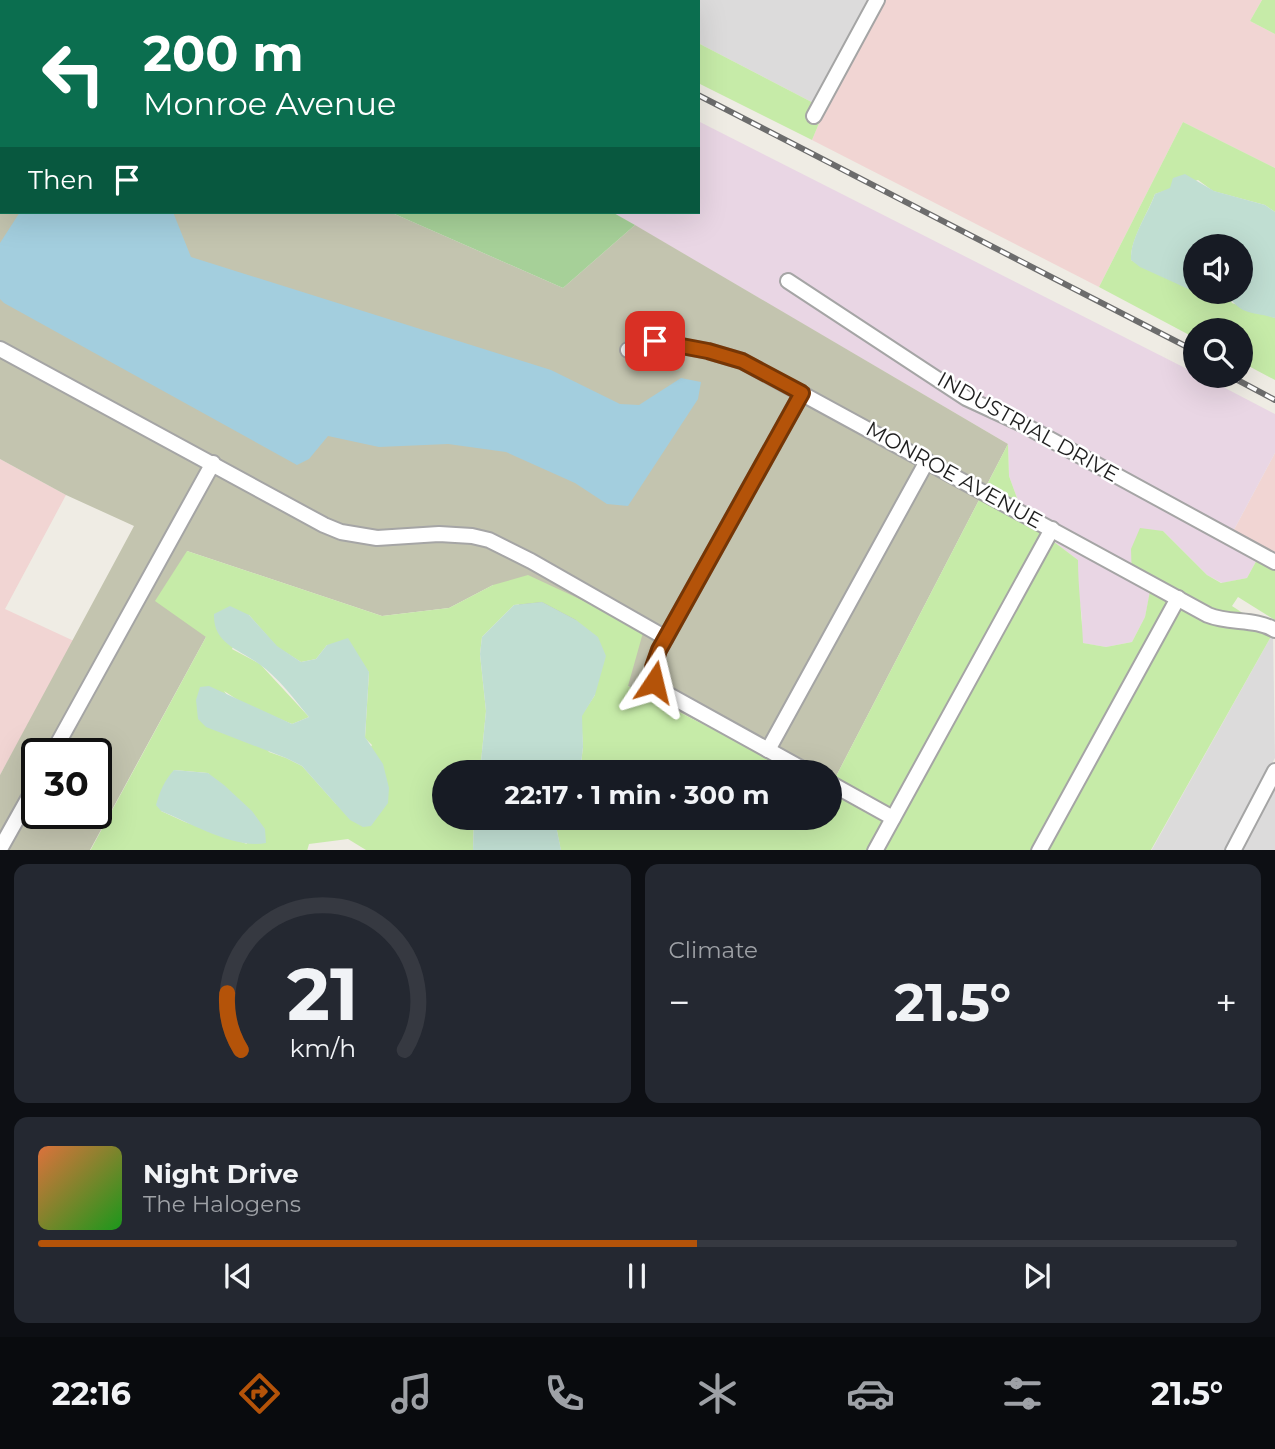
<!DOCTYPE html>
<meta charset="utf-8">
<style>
:root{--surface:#171b24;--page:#242831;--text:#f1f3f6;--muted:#9ea1a6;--line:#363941;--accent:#b45309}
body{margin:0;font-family:Montserrat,sans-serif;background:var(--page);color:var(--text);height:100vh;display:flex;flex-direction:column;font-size:26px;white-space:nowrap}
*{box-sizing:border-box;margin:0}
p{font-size:23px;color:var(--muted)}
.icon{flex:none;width:38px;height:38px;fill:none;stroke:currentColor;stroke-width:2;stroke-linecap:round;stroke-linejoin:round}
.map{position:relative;height:850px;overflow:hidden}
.details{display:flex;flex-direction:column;gap:14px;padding:14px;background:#0d0f14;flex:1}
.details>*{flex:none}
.hud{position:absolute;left:0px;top:0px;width:700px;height:214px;box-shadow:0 7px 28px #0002;background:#0b6e4f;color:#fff;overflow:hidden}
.fabs{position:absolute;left:1183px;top:234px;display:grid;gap:14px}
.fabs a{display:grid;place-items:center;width:70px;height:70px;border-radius:50%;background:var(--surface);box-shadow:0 7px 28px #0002;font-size:35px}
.speed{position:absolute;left:21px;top:738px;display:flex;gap:14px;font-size:35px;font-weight:700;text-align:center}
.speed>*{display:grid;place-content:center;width:91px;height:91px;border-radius:50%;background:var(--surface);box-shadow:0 7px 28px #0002;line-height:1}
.speed .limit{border:4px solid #111;border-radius:10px;background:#fff;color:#111}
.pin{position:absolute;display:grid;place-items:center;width:60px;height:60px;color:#fff;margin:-30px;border-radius:14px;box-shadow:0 4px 10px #0006}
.me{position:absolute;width:77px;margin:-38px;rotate:10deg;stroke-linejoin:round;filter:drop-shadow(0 0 5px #0008)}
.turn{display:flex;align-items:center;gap:24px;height:147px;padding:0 28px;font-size:32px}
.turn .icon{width:91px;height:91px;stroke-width:2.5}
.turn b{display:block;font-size:49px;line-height:60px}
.then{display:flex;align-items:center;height:66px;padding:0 28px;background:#0003;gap:14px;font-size:26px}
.big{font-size:52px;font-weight:700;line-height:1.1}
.details .widget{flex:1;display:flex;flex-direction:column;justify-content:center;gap:10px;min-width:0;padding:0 24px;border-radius:14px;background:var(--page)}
.details .dial{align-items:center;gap:0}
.dial svg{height:182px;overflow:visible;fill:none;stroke:var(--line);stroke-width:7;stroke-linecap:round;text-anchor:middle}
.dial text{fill:var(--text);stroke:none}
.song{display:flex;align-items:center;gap:21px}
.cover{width:84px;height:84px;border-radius:10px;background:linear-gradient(135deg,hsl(20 70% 55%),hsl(120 70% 35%))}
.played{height:7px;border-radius:4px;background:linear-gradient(90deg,var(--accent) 55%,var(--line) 55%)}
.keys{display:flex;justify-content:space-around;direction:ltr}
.heat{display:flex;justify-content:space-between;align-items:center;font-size:38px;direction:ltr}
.details .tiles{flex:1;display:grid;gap:14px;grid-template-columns:1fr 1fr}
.widget:last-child{grid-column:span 2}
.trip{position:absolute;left:432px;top:760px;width:410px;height:70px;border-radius:35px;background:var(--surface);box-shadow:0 7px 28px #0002;font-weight:700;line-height:70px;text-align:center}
.tabs{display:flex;height:112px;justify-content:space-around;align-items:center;background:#090b0e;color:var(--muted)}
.tabs .icon{width:49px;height:49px}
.tabs .on{color:var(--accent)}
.tabs b{font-size:32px;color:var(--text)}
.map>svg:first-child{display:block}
.residential{fill:#dcdbdb}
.commercial{fill:#f1d5d3}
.industrial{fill:#e9d6e4}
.construction{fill:#c3c4af;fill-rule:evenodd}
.grass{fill:#c6eba8;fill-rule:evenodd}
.forest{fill:#a6d098}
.wetland{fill:#c0ded2}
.water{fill:#a3cede}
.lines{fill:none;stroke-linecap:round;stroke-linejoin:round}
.minor-casing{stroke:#a5a5a5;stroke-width:18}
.minor{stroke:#fff;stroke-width:14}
.rail-casing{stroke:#6c6c6c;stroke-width:6}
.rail{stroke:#fff;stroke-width:3.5;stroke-dasharray:10;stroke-linecap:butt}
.route-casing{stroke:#753606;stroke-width:18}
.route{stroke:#b45309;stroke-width:12}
.labels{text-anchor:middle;stroke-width:5;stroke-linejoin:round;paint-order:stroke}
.street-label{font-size:21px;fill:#1e1e1e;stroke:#fff}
</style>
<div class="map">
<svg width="1275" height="851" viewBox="0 0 1275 851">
<rect width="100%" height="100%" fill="#efece4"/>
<g class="residential">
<path d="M615 0H884L825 109 698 43V2Z"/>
<path d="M1273 633 1275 758 1226 850 1151 851Z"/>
<path d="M1275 785V850H1240Z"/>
</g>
<g class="commercial">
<path d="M884 0H1262L1250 21 1275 34V168L1183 122 1099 287 812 140 825 109Z"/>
<path d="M1275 453V565L1229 539Z"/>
<path d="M0 459 66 495 5 609 74 641 0 775Z"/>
</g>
<path class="industrial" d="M698 121 1195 373V376H1202L1275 414V453L1229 539 1259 556 1247 578 1222 583 1207 575 1163 531 1145 617 1132 642 1106 647 1082 643V618L1078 587V560L1025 520 1009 476 1008 444 612 212H698Z"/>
<path class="construction" d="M0 74 2 212H390L563 288 635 225 1008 444 830 788V772H797L628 686 493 585 449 608 382 616 187 551 206 637 90 850 0 851V775L134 526 66 495 0 459ZM37 754H96V814H37Z"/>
<g class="grass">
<path d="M1262 0H1275V34L1250 21Z"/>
<path d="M698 43 825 109 812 140 698 83Z"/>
<path d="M1183 122 1275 168V212L1265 205 1213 191 1198 180 1155 194C1148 213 1130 240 1131 260L1195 292H1226L1232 303 1275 318V380L1241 362V331H1195V338L1099 287Z"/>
<path d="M1008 444 1009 476 1025 520 1078 560C1078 588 1082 615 1083 643L1106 647 1132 642 1145 617 1150 591 1132 581 1131 549 1140 528 1163 531 1207 575 1221 583 1247 578 1259 556 1275 565V620L1238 597 1232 606 1273 633 1151 850 561 851 556 826 559 817H830V788Z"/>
<path d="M187 551 382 616 449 608 493 585 528 575 644 629 628 686 797 772H580L583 747 581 716 595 695 576 620 542 602 514 605 482 637 480 654 486 711 480 772H444V817H474L473 850H366L348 839 309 844 307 851H90L206 637 155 601ZM249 615 277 647 301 662 316 659 327 645 369 672 365 738 372 745 336 804 302 766 286 758 269 752 224 691 244 704 292 724 309 717 260 664 232 649ZM174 770 208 773 247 844 185 822 161 811Z"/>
</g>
<path class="forest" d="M390 212H612L635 225 563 288Z"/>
<g class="wetland">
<path d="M1185 174 1214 191 1265 205 1275 212V318C1251 311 1240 316 1226 292H1241V247H1195V292L1140 267 1131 260C1130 238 1148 214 1155 194L1170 188 1173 178Z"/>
<path d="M542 602 576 620 598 637 606 656 595 695 582 716 583 747 580 772H480L486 711 480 654 482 637 514 605Z"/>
<path d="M230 606 249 615 277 646 301 662 316 659 327 645 348 638 369 672 365 737 383 764 389 788 388 803 371 826 363 827 350 820 302 766 286 758 206 727 198 719 196 700 200 687 209 686 292 724 309 717C295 700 278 677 259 664 239 649 213 644 214 614Z"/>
<path d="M174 770 208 773 224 785 252 811 265 829 266 843C233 849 191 823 161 811L156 805C160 791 164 781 174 770Z"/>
<path d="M474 817H559L556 826 561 850H473Z"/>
</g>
<path class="water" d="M20 212H173L191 257 551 370 620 404 639 405 681 378 701 382 698 399 628 506 607 504 575 483 506 452 448 444 379 447 328 436 309 459 297 465 4 303 0 299V243Z"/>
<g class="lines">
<defs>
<g id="minor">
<path d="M814 116 877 0"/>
<path d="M0 165H2"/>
<path d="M788 281 966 398 1020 423 1275 562"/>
<path d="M0 349 324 525 341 532 377 538 439 534 472 536 489 540 531 561 666 638"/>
<path d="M628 350 655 341 708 351 742 361 1208 615C1230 624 1255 618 1275 630"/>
<path d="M802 393 659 650 652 675 659 689 667 694 808 772"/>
<path d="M768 750 927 461"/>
<path d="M52 754 213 463"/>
<path d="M830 783 893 818"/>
<path d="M0 849 37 783"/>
<path d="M875 851 1052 529"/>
<path d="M1039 851 1178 598"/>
<path d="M1233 851 1275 771"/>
</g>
</defs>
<use href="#minor" class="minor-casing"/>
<use href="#minor" class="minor"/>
<defs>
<g id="rail">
<path d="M498 0 502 2"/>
<path d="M514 0 517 2"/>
<path d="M698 95 1195 351"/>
<path d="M1230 376 1275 400"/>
</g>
</defs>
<use href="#rail" class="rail-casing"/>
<use href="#rail" class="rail"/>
</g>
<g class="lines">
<defs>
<path id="route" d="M654 682 653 667 659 650 802 393 742 361 708 351 655 341"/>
</defs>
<use href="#route" class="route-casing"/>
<use href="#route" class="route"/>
</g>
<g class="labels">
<g class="street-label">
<text transform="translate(1028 427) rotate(29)" y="7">INDUSTRIAL DRIVE</text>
<text transform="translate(954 475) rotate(29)" y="7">MONROE AVENUE</text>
</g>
</g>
</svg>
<div class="fabs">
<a><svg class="icon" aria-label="sound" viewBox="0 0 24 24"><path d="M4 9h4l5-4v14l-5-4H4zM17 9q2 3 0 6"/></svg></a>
<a><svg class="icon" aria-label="search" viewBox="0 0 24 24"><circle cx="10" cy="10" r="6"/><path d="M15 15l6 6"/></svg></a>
</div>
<div class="speed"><div class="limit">30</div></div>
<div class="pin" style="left:655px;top:341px;background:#d93025"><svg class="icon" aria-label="arrive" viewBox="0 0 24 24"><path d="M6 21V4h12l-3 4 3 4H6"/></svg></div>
<svg class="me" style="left:654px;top:682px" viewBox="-20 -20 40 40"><path d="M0-17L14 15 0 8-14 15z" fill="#b45309" stroke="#fff" stroke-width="4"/></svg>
<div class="trip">22:17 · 1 min · 300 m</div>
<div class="hud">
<div class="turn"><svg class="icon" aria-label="left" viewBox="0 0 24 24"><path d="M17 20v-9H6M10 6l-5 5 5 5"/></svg><div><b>200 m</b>Monroe Avenue</div></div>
<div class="then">Then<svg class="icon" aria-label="arrive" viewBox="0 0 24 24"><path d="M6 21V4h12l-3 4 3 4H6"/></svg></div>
</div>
</div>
<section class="details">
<div class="tiles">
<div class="widget dial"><svg viewBox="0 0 100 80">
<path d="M14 69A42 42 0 1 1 86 69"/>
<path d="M14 69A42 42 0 0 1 8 44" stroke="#b45309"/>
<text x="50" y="56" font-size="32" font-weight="700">21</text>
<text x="50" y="72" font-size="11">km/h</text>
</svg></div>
<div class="widget"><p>Climate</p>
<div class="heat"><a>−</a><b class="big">21.5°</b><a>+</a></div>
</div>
<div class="widget">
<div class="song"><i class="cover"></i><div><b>Night Drive</b><p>The Halogens</p></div></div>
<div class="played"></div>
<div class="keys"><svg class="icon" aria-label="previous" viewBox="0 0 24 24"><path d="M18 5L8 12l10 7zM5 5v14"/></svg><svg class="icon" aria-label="pause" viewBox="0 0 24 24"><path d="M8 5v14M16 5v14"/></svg><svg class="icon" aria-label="next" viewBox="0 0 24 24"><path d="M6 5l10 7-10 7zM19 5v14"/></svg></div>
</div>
</div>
</section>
<nav class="tabs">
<b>22:16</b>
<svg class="icon on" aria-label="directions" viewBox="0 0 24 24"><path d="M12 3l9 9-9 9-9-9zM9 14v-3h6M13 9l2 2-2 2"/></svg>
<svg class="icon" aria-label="music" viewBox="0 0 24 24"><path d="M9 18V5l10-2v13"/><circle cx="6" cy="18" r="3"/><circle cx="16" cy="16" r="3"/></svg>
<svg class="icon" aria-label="phone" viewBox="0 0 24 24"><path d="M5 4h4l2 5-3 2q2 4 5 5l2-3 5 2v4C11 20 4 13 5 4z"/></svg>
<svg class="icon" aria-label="climate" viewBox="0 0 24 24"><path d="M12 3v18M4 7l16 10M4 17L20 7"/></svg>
<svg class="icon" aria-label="car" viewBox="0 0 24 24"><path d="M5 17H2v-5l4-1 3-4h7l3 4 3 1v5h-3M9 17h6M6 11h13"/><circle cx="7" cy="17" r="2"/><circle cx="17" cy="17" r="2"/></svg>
<svg class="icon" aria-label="filters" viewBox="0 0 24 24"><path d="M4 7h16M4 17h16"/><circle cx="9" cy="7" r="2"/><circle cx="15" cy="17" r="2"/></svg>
<b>21.5°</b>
</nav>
